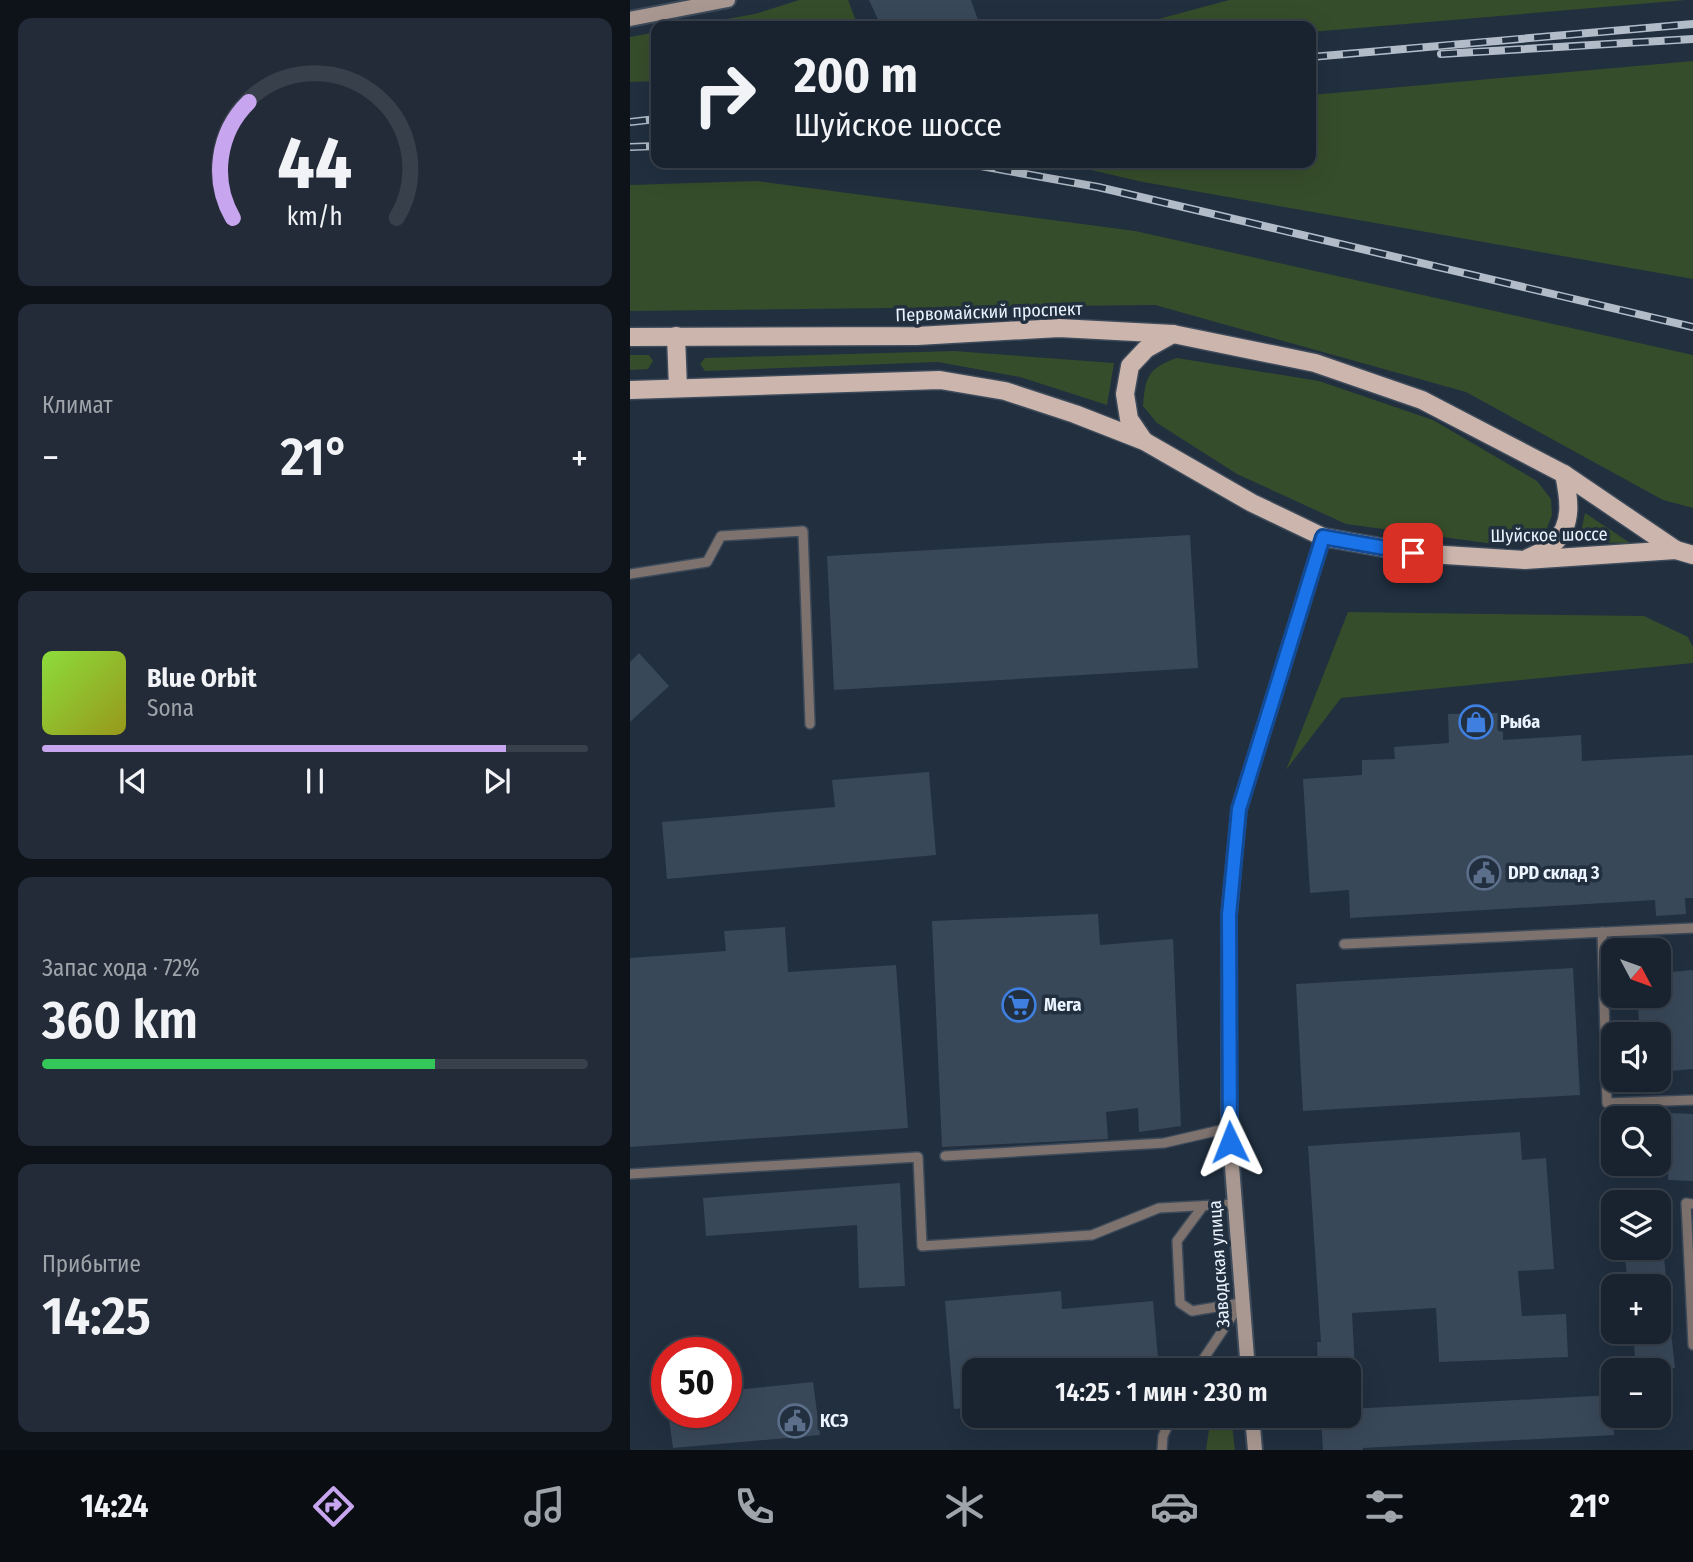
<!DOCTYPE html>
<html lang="ru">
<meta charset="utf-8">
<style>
:root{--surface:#19232f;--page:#222b37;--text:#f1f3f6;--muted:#9fa4aa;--line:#37404b;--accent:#c8a6ef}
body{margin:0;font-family:"Fira Sans Condensed",sans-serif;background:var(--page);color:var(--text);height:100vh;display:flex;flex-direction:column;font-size:26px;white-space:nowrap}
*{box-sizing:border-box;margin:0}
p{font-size:23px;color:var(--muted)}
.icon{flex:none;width:38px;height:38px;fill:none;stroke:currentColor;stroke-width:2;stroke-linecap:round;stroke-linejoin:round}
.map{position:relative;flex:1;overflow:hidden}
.sheet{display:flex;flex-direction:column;gap:18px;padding:18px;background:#0e131a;width:630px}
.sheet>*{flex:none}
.hud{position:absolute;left:21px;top:21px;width:665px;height:147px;border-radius:14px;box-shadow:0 7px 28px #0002,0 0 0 2px var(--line);background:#19232f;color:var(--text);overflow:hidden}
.needle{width:46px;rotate:131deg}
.fabs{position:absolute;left:971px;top:938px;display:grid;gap:14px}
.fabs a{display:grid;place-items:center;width:70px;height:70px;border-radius:14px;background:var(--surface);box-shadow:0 7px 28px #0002,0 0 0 2px var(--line);font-size:35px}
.speed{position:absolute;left:21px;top:1337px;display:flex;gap:14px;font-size:35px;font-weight:700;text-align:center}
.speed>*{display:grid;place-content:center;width:91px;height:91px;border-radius:50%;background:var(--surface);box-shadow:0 7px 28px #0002,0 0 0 2px var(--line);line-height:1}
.speed .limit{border:10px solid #d22;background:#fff;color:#111}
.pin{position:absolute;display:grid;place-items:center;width:60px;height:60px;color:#fff;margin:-30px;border-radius:14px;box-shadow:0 4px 10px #0006}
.me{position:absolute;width:77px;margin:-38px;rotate:358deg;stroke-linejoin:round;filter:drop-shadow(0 0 5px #0008)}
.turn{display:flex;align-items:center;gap:24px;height:147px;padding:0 28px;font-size:32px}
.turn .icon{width:91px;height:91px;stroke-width:2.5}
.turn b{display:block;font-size:49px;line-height:60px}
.big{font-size:52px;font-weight:600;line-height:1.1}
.sheet .card{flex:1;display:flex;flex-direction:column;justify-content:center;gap:10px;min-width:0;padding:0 24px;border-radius:14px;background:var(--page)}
.sheet .dial{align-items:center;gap:0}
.dial svg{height:182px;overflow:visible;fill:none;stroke:var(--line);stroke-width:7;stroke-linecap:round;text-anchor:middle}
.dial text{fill:var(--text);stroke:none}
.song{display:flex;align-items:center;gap:21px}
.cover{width:84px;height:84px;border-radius:10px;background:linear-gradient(135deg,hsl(90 70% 55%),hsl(60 70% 35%))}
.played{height:7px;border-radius:4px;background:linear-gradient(90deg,var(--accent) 85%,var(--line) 85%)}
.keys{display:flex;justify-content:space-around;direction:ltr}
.heat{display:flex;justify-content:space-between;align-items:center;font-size:38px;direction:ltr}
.charge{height:10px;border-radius:5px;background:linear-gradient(90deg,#34c759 72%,var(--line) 0)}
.trip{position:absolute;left:332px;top:1358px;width:399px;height:70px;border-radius:14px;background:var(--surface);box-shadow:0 7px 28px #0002,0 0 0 2px var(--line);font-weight:600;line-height:70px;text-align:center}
.dock{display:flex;height:112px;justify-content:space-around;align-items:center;background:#0a0e13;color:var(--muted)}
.dock .icon{width:49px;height:49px}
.dock .current{color:var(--accent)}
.dock b{font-size:32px;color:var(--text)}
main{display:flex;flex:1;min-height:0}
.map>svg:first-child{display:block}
.green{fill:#364d2b}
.building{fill:#394859}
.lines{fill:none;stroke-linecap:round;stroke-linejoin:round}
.service-casing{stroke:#3d4a5a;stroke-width:12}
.secondary-casing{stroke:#3d4a5a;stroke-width:18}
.primary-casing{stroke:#3d4a5a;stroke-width:21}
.service{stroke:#7d726d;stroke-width:9}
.secondary{stroke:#a99891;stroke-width:14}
.primary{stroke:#ccb5ac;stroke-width:18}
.rail-casing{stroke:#b1bcc8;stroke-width:8}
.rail{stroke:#212f3f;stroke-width:5;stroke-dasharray:16;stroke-linecap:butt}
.route-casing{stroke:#114b97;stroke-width:18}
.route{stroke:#1a73e8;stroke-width:12}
.labels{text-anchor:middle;stroke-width:7;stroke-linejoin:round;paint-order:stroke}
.street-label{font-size:18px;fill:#eaf3fe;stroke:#212f3f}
.poi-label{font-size:18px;font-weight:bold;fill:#eaf3fe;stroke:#212f3f;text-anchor:start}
</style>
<main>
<section class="sheet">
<div class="card dial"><svg viewBox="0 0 100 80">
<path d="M14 69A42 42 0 1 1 86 69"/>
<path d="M14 69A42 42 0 0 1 21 18" stroke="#c8a6ef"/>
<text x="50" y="56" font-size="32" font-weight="700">44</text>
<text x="50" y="72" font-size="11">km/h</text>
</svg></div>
<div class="card"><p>Климат</p>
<div class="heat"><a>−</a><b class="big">21°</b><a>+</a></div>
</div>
<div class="card">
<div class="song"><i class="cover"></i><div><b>Blue Orbit</b><p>Sona</p></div></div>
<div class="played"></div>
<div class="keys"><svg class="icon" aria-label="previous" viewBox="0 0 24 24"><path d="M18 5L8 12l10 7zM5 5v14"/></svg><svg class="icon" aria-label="pause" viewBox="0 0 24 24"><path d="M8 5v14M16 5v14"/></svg><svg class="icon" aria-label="next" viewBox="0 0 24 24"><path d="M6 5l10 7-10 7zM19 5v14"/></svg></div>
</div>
<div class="card"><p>Запас хода · 72%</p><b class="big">360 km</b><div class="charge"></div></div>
<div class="card"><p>Прибытие</p><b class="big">14:25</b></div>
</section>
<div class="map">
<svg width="1063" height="1450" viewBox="0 0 1063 1450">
<rect width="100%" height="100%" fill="#212f3f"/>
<g class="green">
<path d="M169 0H218L228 26H57L125 14Z"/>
<path d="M599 0H1056L681 32V26H503Z"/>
<path d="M26 32V81L0 82V37Z"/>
<path d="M1063 61V279L513 182 430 163H681V95Z"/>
<path d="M126 181 505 231 1063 355V508L1033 500 836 392 525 305 0 311V185Z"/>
<path d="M324 351 484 363 477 405 390 377 308 362 75 371 70 364 75 358Z"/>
<path d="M0 355H19L23 361 18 369 0 370Z"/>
<path d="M547 358 689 381 803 420 907 481 921 499 922 515 916 531 903 542 879 546 716 524 607 474 527 423 513 406C515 377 518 368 547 358Z"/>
<path d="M955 513 1000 543 949 542Z"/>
<path d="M718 612 1014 616 1058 637 1063 647V663L711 698 656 770Z"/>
<path d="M581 1416H601L605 1450H576Z"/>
</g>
<g class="building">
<path d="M239 0H341L350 26H251Z"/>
<path d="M560 535 568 668 204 690 197 556Z"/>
<path d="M9 653 39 686 0 722V662Z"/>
<path d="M873 713V740L951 735 952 761 1063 755V898H1055L1056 914 1026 916 1025 900 720 918 719 890 680 893 673 779 732 775V760L765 759 764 747 819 743 818 714Z"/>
<path d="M299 772 306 855 37 879 32 822 205 807 202 780Z"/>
<path d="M468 914 470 945 543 939 551 1126 509 1132 508 1108 476 1112 478 1139 312 1147 302 921Z"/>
<path d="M155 927 158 972 266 965 278 1128 0 1147V958L96 951 94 931Z"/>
<path d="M943 968 950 1095 673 1111 666 984Z"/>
<path d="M1063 970V1069L1029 1072V1034H1010L1007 996H1029V973Z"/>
<path d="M1041 1113 1063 1114V1181L1038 1180Z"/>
<path d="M890 1132 892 1160 916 1158 924 1269 888 1271 892 1316 936 1314 938 1357 809 1362 806 1308 722 1313 725 1370H688L687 1342H691L678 1146Z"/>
<path d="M270 1183 275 1286 229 1288 227 1225 76 1236 73 1198Z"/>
<path d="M994 1248H1033L1037 1286H998Z"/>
<path d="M431 1291 432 1309 523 1301 529 1370H345V1407L324 1409 315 1301Z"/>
<path d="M1003 1332H1041L1045 1368 1006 1370Z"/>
<path d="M183 1382 190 1435 43 1448 38 1412H96V1391Z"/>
<path d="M982 1395 984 1435 733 1448V1450H693L691 1416H719V1409Z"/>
</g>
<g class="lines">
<defs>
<g id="service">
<path d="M0 574 77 562 91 536 173 531 180 724"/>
<path d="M972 932 977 1103 1063 1100"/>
<path d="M714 944 1063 928"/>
<path d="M315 1156 534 1143 599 1128"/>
<path d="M0 1174 288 1157 292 1246 462 1235 529 1208 604 1204"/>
<path d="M1063 1204 1056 1203 1063 1345"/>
<path d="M573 1206 547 1241 550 1303 562 1311 611 1303"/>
<path d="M566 1370 611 1303"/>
<path d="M532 1450 533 1436 542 1416"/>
</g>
<g id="secondary">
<path d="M0 19 98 0"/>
<path d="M618 1370 599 1128V915L609 809 693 537"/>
<path d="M622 1416 625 1450"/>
</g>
<g id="primary">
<path d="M46 336 48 388"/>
<path d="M0 337 287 336 429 328 543 334 685 363 792 400 934 474 1046 550"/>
<path d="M0 390 310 380 375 391 445 414 514 441 622 503 693 537 783 553 895 560 1046 550 1063 555"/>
<path d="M514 441 499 419 495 394 500 366 516 349 543 334"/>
<path d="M898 558C906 554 917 550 923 544 944 525 939 498 934 474"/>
</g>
</defs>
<use href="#service" class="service-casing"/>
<use href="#secondary" class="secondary-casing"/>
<use href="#primary" class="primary-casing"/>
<use href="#service" class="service"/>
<use href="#secondary" class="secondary"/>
<use href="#primary" class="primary"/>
<defs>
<g id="rail">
<path d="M811 54 1063 39"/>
<path d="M681 57 1063 24"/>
<path d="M0 122 26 119"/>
<path d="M0 147 26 146"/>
<path d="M334 163 468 187 1063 327"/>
</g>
</defs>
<use href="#rail" class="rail-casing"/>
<use href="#rail" class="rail"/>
</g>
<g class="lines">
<defs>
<path id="route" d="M600 1142 599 915 609 809 693 537 783 553"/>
</defs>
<use href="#route" class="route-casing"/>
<use href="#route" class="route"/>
</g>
<defs>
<symbol id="shop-ring" viewBox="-11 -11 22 22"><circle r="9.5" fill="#212f3f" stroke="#3f7fe0" stroke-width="1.5"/><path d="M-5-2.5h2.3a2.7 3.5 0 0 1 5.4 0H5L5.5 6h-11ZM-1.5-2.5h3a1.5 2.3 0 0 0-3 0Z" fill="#3f7fe0"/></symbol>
<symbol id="civic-ring" viewBox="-11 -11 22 22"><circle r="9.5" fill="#212f3f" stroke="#5c6f8a" stroke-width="1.5"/><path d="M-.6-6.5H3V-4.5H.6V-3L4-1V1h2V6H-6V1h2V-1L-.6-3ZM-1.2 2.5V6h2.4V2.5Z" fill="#5c6f8a"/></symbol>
<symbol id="supermarket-ring" viewBox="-11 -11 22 22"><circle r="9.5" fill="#212f3f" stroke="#3f7fe0" stroke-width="1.5"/><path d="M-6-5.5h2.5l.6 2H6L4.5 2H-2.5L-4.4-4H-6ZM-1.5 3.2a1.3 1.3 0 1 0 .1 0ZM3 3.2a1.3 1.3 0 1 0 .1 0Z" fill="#3f7fe0"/></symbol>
</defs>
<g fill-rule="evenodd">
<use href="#shop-ring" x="827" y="703" width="38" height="38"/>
<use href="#civic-ring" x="835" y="854" width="38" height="38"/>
<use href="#supermarket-ring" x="370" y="986" width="38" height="38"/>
<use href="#civic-ring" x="146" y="1402" width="38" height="38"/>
</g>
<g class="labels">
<g class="street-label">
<text transform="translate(359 312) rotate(-2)" y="6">Первомайский проспект</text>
<text transform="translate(919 535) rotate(-1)" y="6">Шуйское шоссе</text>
<text transform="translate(589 1264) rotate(-94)" y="6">Заводская улица</text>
</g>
<g class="poi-label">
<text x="870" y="728">Рыба</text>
<text x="878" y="879">DPD склад 3</text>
<text x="414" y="1011">Мега</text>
<text x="190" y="1427">КСЭ</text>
</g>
</g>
</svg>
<div class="fabs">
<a><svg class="needle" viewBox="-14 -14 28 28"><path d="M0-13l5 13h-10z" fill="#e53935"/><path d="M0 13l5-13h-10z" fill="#9fa4aa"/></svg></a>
<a><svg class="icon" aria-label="sound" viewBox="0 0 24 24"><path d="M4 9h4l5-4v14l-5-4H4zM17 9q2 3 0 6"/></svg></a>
<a><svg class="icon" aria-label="search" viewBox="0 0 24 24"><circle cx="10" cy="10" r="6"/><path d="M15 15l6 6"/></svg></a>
<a><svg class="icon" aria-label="layers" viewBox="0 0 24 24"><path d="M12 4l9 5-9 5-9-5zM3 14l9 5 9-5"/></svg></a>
<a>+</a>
<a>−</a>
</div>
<div class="speed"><div class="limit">50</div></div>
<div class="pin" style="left:783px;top:553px;background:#d93025"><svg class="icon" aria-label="arrive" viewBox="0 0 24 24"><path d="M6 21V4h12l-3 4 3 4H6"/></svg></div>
<svg class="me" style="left:600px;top:1142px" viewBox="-20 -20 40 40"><path d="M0-17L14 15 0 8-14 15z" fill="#1a73e8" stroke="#fff" stroke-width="4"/></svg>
<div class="trip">14:25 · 1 мин · 230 m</div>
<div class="hud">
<div class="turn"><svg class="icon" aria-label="right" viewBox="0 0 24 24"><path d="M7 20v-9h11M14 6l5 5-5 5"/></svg><div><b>200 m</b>Шуйское шоссе</div></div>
</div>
</div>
</main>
<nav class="dock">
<b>14:24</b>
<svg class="icon current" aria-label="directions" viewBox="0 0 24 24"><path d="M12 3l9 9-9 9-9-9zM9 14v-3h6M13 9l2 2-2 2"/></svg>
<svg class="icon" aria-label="music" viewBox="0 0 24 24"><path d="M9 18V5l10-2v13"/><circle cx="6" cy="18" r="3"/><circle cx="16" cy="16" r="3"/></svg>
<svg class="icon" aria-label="phone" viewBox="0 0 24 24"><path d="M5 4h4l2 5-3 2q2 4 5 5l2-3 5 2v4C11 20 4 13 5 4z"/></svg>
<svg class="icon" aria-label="climate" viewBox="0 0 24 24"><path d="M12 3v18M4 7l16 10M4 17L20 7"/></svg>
<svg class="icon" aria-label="car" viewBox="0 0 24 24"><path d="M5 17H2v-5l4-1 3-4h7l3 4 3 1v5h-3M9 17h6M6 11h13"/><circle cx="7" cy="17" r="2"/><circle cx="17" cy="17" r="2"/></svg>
<svg class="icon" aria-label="filters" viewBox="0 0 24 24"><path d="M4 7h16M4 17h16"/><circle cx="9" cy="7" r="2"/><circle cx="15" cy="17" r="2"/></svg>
<b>21°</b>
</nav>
